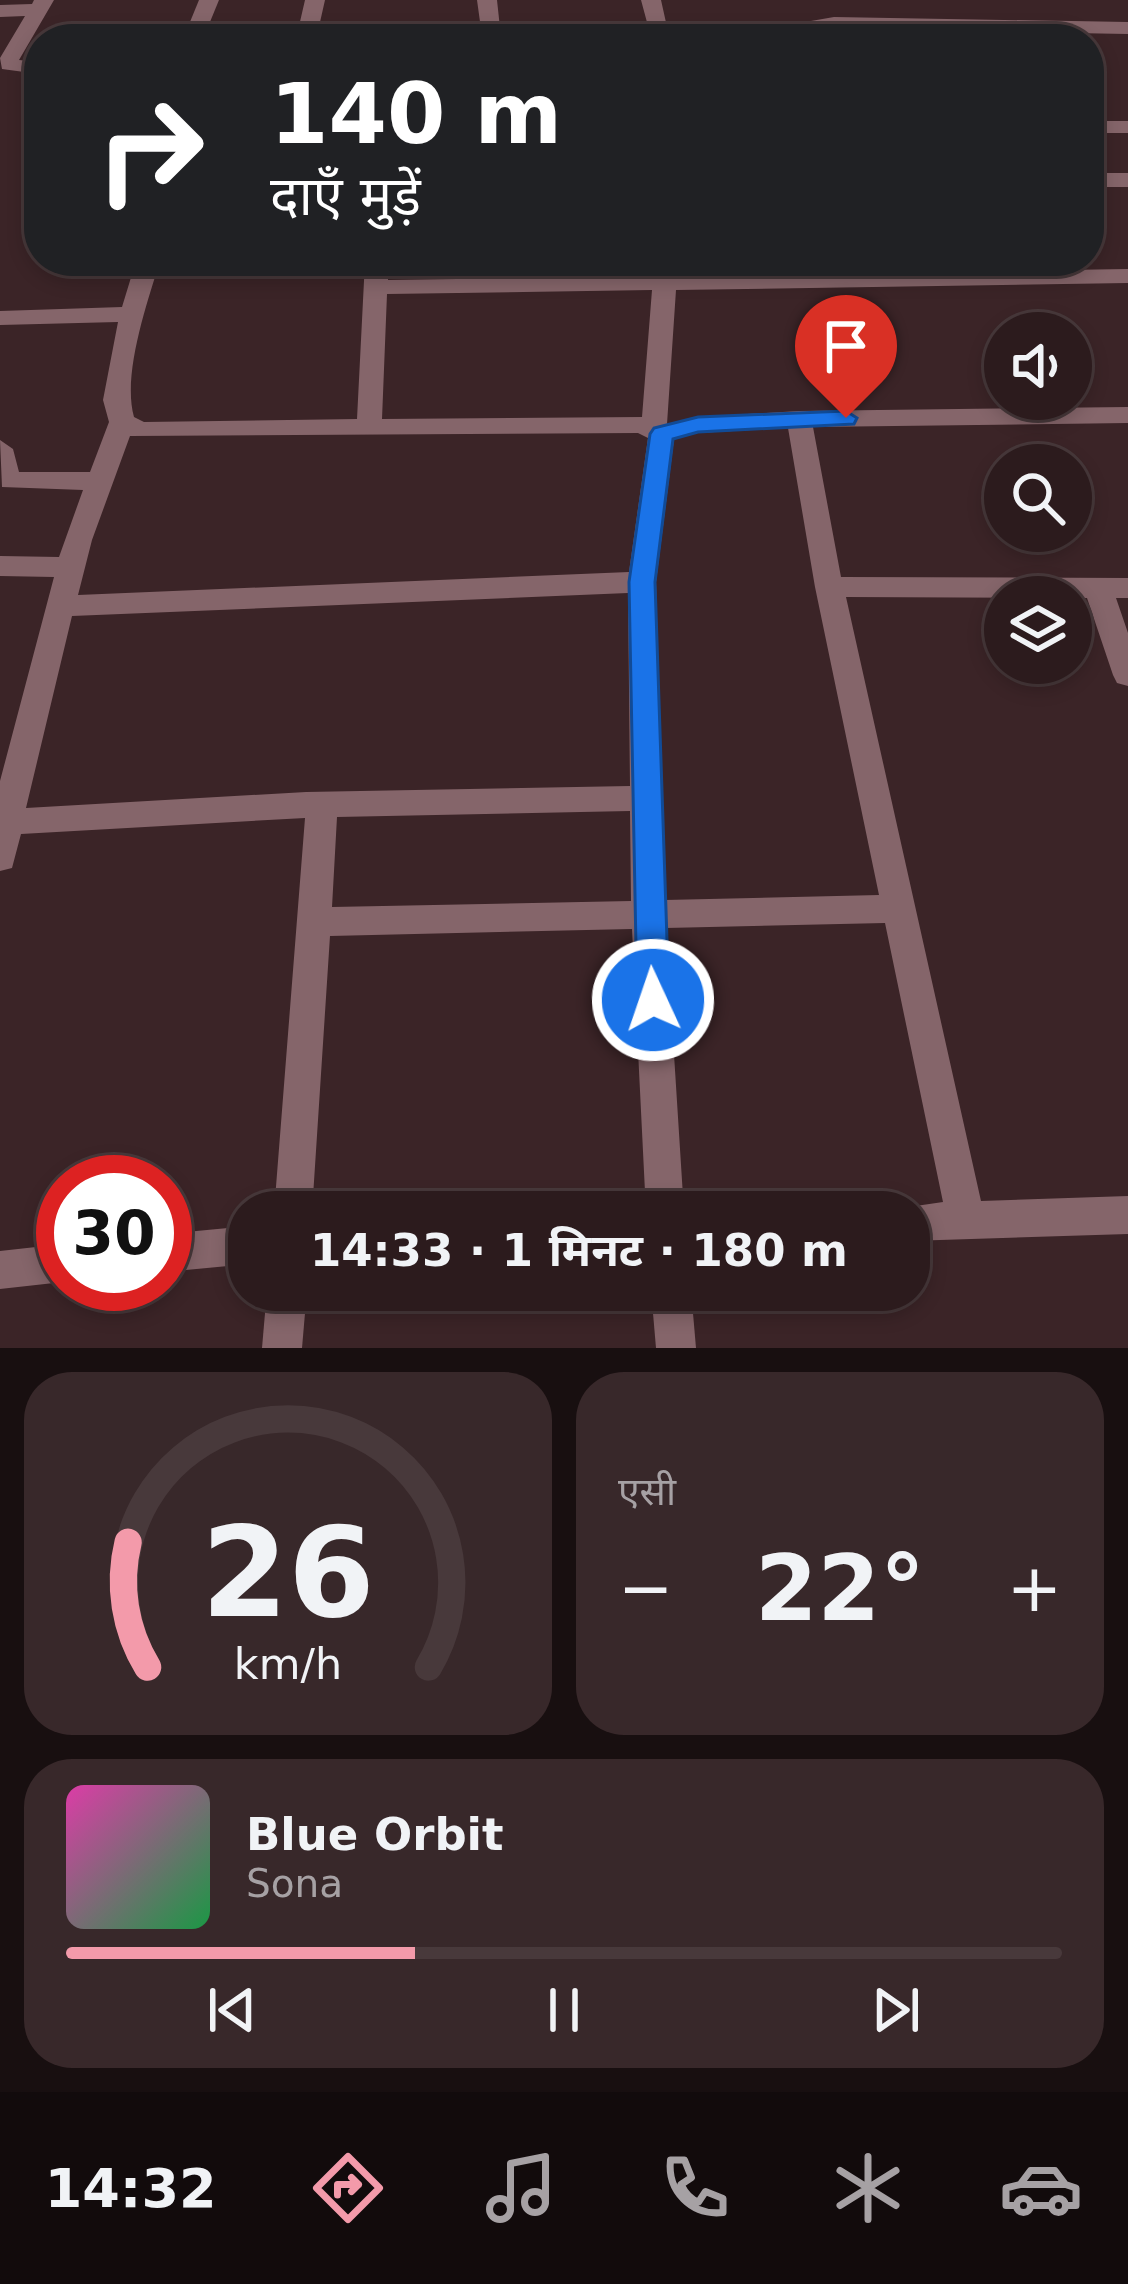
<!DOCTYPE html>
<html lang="hi">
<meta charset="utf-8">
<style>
:root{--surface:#2c1b1d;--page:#38282a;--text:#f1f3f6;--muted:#a6a1a4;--line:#48393b;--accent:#f39aaa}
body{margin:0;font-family:"DejaVu Sans","Noto Sans Devanagari",sans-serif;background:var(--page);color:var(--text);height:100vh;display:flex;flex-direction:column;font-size:45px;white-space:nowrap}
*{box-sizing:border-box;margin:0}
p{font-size:39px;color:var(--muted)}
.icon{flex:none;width:66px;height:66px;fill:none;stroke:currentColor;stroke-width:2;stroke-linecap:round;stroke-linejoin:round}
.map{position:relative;height:1348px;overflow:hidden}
.details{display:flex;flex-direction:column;gap:24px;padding:24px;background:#180f10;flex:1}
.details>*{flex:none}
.hud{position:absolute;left:24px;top:24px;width:1080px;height:252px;border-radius:48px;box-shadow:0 6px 18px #0003,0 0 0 3px var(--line);background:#202124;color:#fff;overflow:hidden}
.fabs{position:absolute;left:984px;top:312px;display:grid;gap:24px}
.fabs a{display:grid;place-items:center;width:108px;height:108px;border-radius:50%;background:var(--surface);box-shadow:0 6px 18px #0003,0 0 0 3px var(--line);font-size:60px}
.speed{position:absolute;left:36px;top:1155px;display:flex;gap:24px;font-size:60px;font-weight:700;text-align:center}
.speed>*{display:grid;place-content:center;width:156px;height:156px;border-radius:50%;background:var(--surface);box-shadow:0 6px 18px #0003,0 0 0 3px var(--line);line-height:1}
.speed .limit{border:18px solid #d22;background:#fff;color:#111}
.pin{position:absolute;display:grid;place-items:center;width:102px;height:102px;color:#fff;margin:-123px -51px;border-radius:50% 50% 50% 0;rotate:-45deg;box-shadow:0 0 12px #0007}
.pin .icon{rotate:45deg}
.me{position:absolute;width:132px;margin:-66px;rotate:357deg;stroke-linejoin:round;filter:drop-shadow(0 0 9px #0008)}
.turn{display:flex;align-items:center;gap:42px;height:252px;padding:0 48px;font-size:54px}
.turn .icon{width:156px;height:156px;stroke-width:2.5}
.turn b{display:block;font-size:84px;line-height:102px}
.big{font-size:90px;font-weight:700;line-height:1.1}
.details .widget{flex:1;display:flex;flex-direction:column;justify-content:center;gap:18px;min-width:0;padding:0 42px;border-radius:48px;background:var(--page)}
.details .dial{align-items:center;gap:0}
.dial svg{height:312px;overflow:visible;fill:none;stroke:var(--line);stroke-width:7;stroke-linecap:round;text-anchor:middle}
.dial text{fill:var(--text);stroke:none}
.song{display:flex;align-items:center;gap:36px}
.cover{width:144px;height:144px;border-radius:18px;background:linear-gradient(135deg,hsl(320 70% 55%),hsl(140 70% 35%))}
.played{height:12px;border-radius:6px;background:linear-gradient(90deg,var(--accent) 35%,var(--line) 35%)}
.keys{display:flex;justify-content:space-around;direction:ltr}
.heat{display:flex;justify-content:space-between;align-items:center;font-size:66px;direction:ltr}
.details .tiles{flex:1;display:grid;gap:24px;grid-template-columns:1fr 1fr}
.widget:last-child{grid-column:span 2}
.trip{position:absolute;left:228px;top:1191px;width:702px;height:120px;border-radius:48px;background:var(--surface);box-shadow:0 6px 18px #0003,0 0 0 3px var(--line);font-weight:700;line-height:120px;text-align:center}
.tabs{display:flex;height:192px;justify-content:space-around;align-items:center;background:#120b0c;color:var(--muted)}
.tabs .icon{width:84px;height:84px}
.tabs .selected{color:var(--accent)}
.tabs b{font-size:54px;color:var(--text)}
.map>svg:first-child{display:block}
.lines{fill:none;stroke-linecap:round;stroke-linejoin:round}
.minor{fill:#85656a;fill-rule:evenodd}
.route{fill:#1a73e8;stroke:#114b97;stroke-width:3}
</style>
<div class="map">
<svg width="1128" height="1348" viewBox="0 0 1128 1348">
<rect width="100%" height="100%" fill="#3b2427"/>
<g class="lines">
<g class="minor">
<path d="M34 0H54L19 60 39 62V74L2 69 0 58 25 16 0 17V5L32 4Z"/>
<path d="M199 0H219L203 39H183Z"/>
<path d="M305 0H325L318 31 481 29 477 0H497L500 28 648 26 641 0H661L667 27 747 32 834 17 1128 22V34L834 29 775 39H296Z"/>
<rect x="1089" y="121" width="39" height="12"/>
<rect x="1089" y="173" width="39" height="14"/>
<path d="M136 261H160C147 303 122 375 134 417L144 422 357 419 365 261H389L388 280 653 276 654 261H678L677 276 1128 269V283L676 290 667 424 697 417 799 411 1128 407V423L813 427 841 577 1128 578V598H1116L1128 633V686L1117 683 1113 675 1087 598 846 597 981 1201 1128 1196V1234L909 1241V1212L895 1209 943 1202 885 923 666 928 684 1212H646L632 929 330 936 312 1212H274L305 818 21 834 12 868 0 871V781L54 577 0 576V556L59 557 83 490 2 487 0 440 13 449 19 472H90L109 422 103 400 118 322 0 325V311L122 307ZM652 290 642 417 382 419 387 294ZM788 428 815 587 879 895 665 900 656 582 674 439 697 433ZM638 433 648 438 629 572 78 595 92 540 130 436ZM628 593 630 786 306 792 26 808 72 616ZM630 811 631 901 332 907 337 817Z"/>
<path d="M249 1226V1264L165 1272V1234Z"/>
<path d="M63 1244V1282L0 1289V1251Z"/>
<path d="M267 1290H307L302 1348H262Z"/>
<path d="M651 1290H691L696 1348H656Z"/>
</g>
</g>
<path class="route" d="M846 411 857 418 854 424 698 432 673 439 655 582 669 1000 664 1010 653 1014 641 1010 637 1000 629 582 650 434 654 428 698 417Z"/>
</svg>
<div class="fabs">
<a><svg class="icon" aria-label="sound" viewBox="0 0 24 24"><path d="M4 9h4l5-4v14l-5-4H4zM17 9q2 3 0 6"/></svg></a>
<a><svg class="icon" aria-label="search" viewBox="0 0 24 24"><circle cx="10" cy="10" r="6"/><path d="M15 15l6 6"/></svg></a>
<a><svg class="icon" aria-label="layers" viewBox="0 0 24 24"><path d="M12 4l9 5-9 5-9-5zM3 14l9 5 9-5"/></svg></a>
</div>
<div class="speed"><div class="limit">30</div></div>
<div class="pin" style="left:846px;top:418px;background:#d93025"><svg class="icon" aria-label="arrive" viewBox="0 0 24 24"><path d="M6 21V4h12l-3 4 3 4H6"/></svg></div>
<svg class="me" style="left:653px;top:1000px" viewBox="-20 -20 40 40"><circle r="17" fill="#1a73e8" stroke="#fff" stroke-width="3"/><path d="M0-11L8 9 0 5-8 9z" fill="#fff"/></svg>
<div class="trip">14:33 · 1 मिनट · 180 m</div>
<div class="hud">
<div class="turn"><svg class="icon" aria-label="right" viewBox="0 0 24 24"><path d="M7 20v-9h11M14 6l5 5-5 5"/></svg><div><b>140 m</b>दाएँ मुड़ें</div></div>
</div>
</div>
<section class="details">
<div class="tiles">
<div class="widget dial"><svg viewBox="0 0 100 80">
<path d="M14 69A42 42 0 1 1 86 69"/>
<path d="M14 69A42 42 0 0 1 9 37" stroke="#f39aaa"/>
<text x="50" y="56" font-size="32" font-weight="700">26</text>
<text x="50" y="72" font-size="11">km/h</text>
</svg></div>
<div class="widget"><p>एसी</p>
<div class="heat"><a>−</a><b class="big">22°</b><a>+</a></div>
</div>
<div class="widget">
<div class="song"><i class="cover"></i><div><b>Blue Orbit</b><p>Sona</p></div></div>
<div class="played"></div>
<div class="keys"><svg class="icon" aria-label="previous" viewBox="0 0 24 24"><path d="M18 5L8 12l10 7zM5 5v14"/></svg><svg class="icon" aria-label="pause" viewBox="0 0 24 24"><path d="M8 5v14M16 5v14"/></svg><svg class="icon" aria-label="next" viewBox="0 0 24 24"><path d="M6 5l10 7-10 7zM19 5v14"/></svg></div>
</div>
</div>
</section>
<nav class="tabs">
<b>14:32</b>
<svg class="icon selected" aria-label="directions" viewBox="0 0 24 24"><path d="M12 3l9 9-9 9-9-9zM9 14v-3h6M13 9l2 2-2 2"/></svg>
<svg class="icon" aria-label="music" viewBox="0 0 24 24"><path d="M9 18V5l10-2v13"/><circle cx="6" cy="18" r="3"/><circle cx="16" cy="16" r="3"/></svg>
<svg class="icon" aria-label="phone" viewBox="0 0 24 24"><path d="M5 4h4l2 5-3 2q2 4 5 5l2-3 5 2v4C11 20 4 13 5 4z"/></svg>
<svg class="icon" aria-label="climate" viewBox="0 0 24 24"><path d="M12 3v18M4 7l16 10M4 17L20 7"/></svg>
<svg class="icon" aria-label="car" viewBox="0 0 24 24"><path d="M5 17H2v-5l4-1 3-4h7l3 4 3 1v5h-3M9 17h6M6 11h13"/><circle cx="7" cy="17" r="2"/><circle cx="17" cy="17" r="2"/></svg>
</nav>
